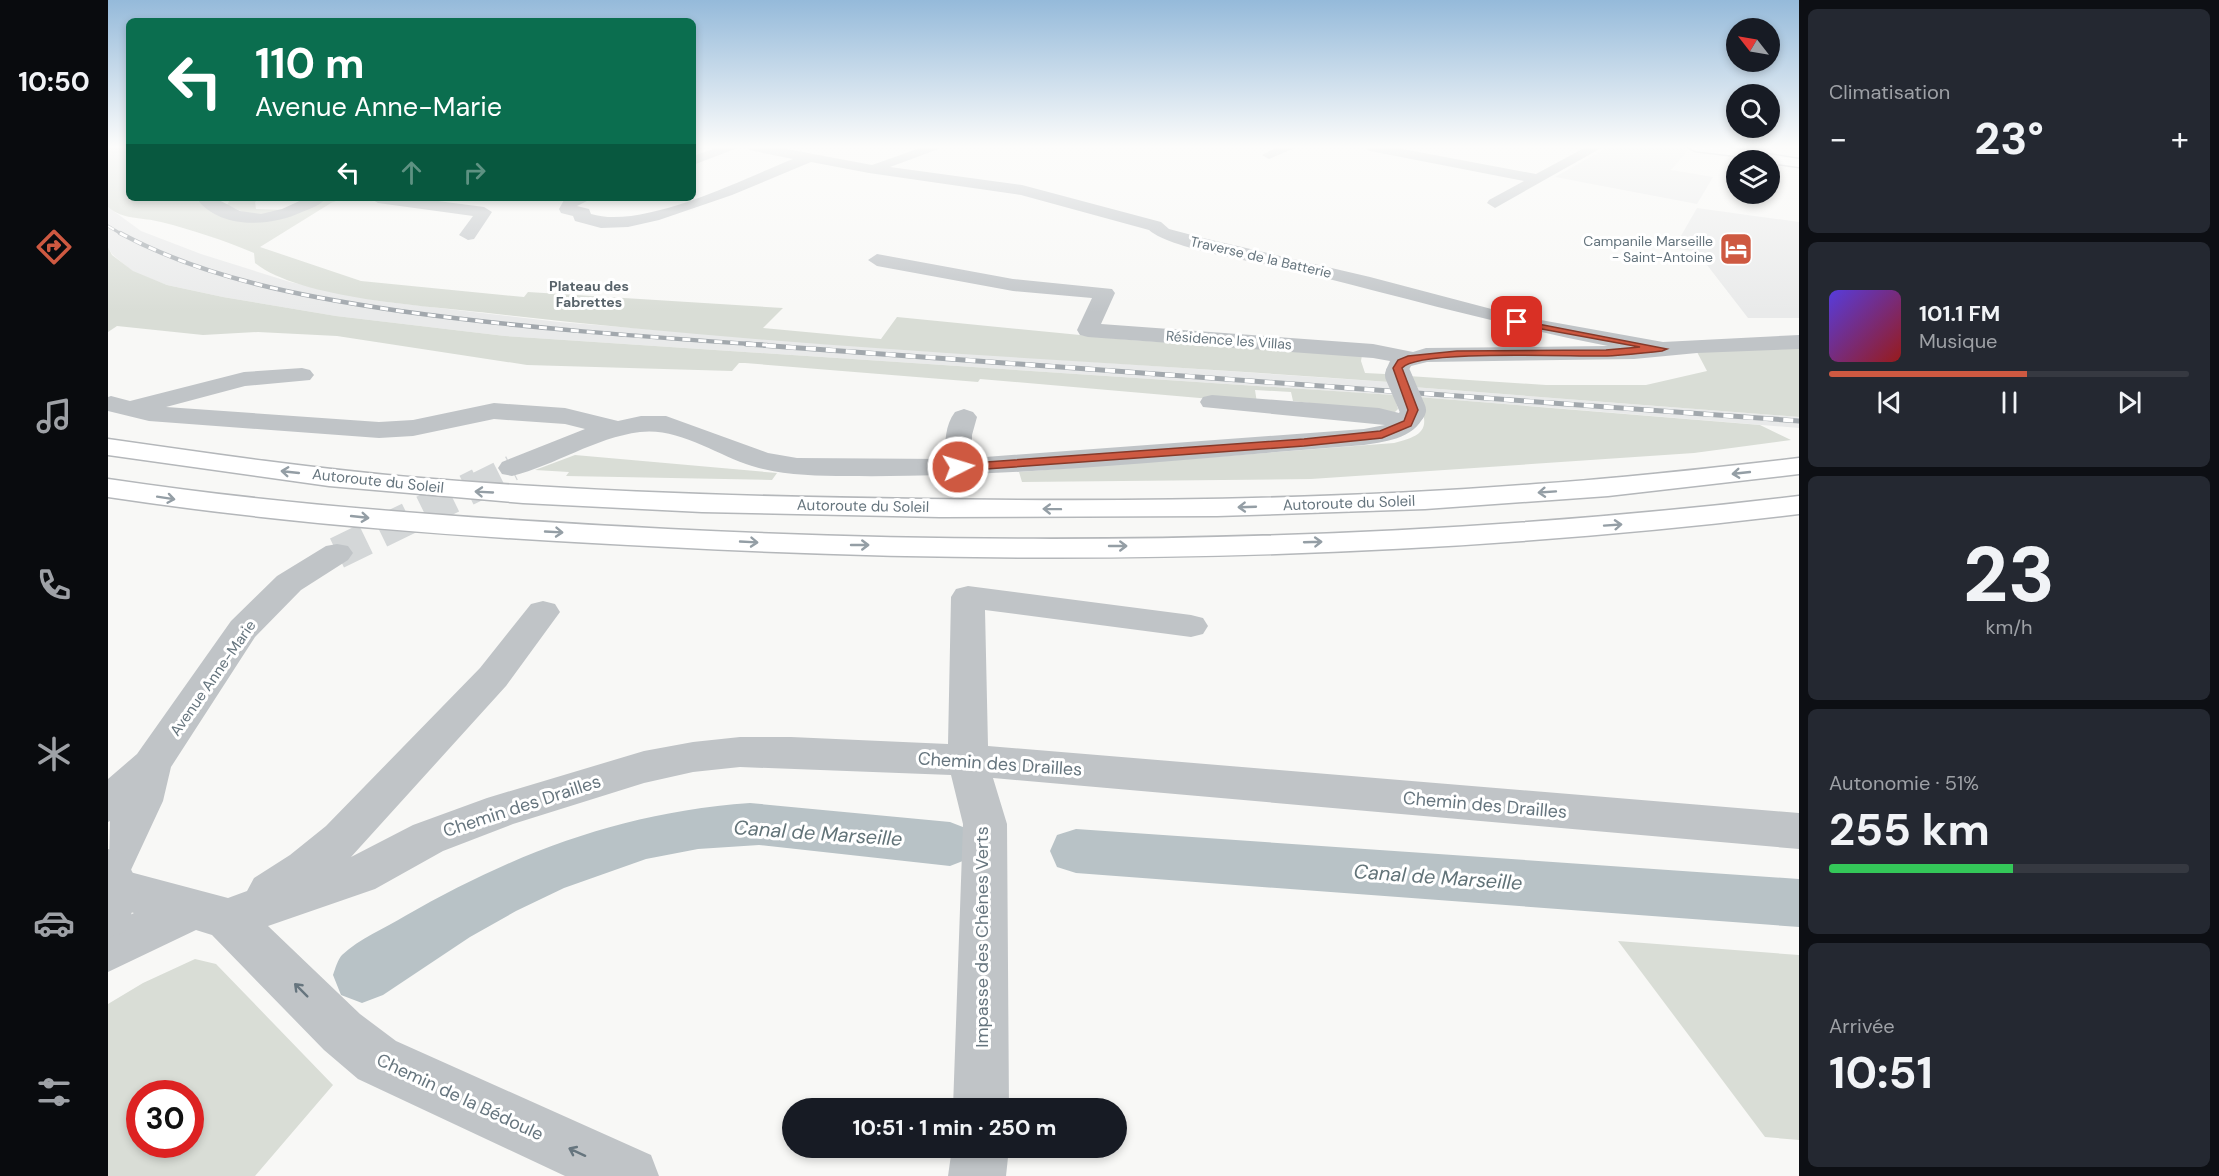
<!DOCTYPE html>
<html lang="fr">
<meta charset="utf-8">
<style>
:root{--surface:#171b24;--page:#242831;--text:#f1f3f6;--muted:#9ea1a6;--line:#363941;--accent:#ce5941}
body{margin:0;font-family:"DM Sans",sans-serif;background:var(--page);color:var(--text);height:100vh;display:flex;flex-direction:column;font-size:22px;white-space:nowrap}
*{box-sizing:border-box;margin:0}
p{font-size:20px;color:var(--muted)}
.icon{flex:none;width:33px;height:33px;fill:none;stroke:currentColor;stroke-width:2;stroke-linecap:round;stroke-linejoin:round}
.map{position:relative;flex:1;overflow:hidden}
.side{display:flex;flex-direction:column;gap:9px;padding:9px;background:#0d0f14;width:420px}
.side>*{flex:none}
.guide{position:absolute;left:18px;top:18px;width:570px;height:183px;border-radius:9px;box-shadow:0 3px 9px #0003;background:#0b6e4f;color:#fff;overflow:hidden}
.needle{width:39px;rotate:301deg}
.buttons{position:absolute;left:1618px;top:18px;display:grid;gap:12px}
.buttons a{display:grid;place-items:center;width:54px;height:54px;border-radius:50%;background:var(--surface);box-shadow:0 3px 9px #0003;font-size:30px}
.speed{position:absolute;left:18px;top:1080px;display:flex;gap:12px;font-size:30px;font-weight:700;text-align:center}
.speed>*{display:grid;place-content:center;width:78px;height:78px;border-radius:50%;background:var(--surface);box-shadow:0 3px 9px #0003;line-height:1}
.speed .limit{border:9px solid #d22;background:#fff;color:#111}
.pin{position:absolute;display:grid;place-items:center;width:51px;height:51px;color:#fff;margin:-26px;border-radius:12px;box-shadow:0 3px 9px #0006}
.me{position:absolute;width:66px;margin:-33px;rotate:85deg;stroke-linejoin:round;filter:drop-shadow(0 0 4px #0008)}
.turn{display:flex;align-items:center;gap:21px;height:126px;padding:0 30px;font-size:27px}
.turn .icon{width:78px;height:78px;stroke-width:2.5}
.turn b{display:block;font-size:42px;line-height:51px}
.lanes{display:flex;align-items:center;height:57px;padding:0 30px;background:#0003;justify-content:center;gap:30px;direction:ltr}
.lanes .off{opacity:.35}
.big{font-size:45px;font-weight:700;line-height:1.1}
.side .card{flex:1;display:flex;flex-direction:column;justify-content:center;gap:9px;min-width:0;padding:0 21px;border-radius:9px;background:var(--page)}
.side .dial{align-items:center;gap:0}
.dial b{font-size:78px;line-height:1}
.song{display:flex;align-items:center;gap:18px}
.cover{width:72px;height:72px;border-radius:9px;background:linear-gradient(135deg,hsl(250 70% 55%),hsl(0 70% 35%))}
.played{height:6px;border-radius:3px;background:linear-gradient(90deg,var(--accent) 55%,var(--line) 55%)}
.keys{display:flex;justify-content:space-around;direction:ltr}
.heat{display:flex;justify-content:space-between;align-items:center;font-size:33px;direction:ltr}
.charge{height:9px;border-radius:4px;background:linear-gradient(90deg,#34c759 51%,var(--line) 0)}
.trip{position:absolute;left:674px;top:1098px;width:345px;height:60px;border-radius:30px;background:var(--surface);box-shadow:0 3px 9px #0003;font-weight:700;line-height:60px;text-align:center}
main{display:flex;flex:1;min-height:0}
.tab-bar{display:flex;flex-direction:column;width:108px;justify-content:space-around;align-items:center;background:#090b0e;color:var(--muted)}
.tab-bar .icon{width:42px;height:42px}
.tab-bar .selected{color:var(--accent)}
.tab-bar b{font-size:27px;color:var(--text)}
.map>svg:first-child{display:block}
.built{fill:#e9eaea}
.green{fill:#d9ddd6;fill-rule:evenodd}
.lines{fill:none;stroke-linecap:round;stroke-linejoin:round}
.canal{fill:#b8c2c6;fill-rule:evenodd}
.minor-tunnel-far1{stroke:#d4d7d8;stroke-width:26;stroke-dasharray:26 13;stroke-linecap:butt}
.minor-tunnel{stroke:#d4d7d8;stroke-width:32;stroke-dasharray:32 16;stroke-linecap:butt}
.secondary-casing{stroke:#b3b8bc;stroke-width:3}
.motorway-casing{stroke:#b4b7ba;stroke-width:3}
.minor{fill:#c0c4c7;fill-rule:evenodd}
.tertiary{fill:#c0c4c7;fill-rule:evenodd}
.secondary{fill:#fff;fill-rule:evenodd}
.motorway{fill:#fff;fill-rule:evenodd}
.rail-far2-casing{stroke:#a2a8ad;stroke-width:3}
.rail-far1-casing{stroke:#a2a8ad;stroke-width:4.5}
.rail-casing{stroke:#a2a8ad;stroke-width:5}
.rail-far2{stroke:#fff;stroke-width:2;stroke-dasharray:7;stroke-linecap:butt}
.rail-far1{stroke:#fff;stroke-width:3;stroke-dasharray:8;stroke-linecap:butt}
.rail{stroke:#fff;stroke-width:4;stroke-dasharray:10;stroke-linecap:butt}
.minor-bridge{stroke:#c0c4c7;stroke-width:26}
.oneway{stroke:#949ea5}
.oneway2{stroke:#66757e}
.route{fill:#ce5941;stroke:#863a2a;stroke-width:1.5}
.labels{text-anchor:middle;stroke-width:6;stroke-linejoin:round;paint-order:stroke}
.far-poi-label{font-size:14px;fill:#66757e;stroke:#fff;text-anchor:end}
.far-street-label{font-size:14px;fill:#66757e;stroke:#fff}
.far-neighbourhood-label{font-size:14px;font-weight:bold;fill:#58636a;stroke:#fff}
.street-label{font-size:15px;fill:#66757e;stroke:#fff}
.near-street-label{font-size:18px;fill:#66757e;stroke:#fff}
.near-water-label{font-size:20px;font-style:italic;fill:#627378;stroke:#fff}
</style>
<main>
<nav class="tab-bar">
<b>10:50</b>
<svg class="icon selected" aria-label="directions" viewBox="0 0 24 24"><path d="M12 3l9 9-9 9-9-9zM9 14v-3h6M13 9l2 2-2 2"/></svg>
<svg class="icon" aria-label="music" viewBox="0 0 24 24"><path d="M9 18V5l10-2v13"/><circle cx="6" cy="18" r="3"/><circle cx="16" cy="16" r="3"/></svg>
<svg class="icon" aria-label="phone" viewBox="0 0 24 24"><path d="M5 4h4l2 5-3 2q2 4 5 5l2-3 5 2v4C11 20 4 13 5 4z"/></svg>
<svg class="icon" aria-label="climate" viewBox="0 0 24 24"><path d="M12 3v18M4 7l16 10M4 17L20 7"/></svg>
<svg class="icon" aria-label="car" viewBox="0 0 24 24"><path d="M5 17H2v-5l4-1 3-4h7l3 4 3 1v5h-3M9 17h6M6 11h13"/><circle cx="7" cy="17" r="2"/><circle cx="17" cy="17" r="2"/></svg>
<svg class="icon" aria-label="filters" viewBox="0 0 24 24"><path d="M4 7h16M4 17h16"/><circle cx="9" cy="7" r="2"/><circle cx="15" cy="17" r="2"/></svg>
</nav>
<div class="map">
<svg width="1691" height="1176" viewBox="0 0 1691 1176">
<rect width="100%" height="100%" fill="#f8f8f6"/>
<g class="built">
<path d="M1500 147H1561L1580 150 1563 170 1605 177 1589 204 1447 177Z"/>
<path d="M0 207 33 231 93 254 182 282 271 301 451 322 736 345 1281 382 1286 395 397 336 228 316 115 297 59 285 25 272 4 254 0 247Z"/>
<path d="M1589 208 1691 222V318H1640L1589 252 1566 248Z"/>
<path d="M1305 387 1691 417V428L1310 397Z"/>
</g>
<g class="green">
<path d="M0 147H21V198H83L135 221 217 198H236L223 203 152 247 253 281 416 297 420 292 675 308 655 328 773 339 789 317 1023 340 1254 355 1253 361 1257 373 1277 374 1281 382C981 360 679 348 380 313 320 306 192 299 147 263L146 253C115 240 85 230 53 222 34 217 15 220 0 207Z"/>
<path d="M123 198H152L147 202 148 209 178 210 144 216 119 205Z"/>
<path d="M0 247 4 255 25 271 59 285 115 297 228 316 397 336 1286 395 1290 409 1287 412H1275L1185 401 1183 392 1147 390 1149 403 872 379 870 382 637 363H631L624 371 419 365 229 336 150 332 95 335 9 326 0 332Z"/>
<path d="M1691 348V417L1305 387 1300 376 1438 385H1538L1599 371 1589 352Z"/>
<path d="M1310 397 1652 425 1683 440 1586 453 1203 479 914 482 911 472 1286 443C1318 435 1322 428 1310 397Z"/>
<path d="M467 455 669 473 664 480 458 476 461 472 427 470Z"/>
<path d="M1510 941 1691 955V1140L1657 1137Z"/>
<path d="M87 959 108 964 225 1085 147 1176H0V1004L35 983ZM32 1094H82V1144H32Z"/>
</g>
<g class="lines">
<g class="canal">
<path d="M642 803 842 822 860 829 868 844 860 859 842 866 651 845 590 849 538 859 456 888 408 911 362 937 275 995 254 1003 233 995 225 975C227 969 230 959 234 955 251 939 277 928 297 916 407 853 514 812 642 803Z"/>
<path d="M968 829 1691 879V927L968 873 949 867 942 851 949 835Z"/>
</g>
<path class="minor-tunnel-far1" d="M368 486 404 468"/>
<path class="minor-tunnel" d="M229 553 371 484"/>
<defs>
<path id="secondary" d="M1580 147H1615L1691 159V167L1662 163V160L1587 151Z"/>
<g id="motorway">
<path d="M0 439C104 454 208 469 313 478 480 492 647 497 815 499 1019 502 1224 500 1428 484 1516 478 1604 468 1691 458V474L1500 496 1317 509 1109 516 832 517 594 512 415 503 221 486 0 455Z"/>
<path d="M0 479C186 507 373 519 560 529 937 548 1316 541 1691 496V514C1316 560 937 567 560 547 372 538 185 525 0 497Z"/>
</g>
</defs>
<use href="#secondary" class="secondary-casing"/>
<use href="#motorway" class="motorway-casing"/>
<g class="minor">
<path d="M611 147H632L585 165V156Z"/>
<path d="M639 147H668L764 165 815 147H836L782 167 914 185 1053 222 1061 229 1095 238 1262 277 1410 316 1555 342 1691 335V349L1589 353 1526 359 1319 362 1303 366 1298 375H1282L1278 370 1282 361 1265 358 980 337 972 335 969 330 984 298 905 291 769 266 760 260 769 254 905 279 1004 289 1007 293 993 324 1265 344 1305 352 1318 348 1500 346C1392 325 1287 295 1180 269 1149 262 1062 249 1041 230L913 195 761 173 703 162 624 195 551 220 520 227 493 228 467 221 465 216 453 213 451 209 456 200 485 198 469 206 481 209 483 214C535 230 635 179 685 159L641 150Z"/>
<path d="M1169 147H1189L1161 159 1154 155Z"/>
<path d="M1255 147H1284L1428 174 1478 147H1495L1387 208 1379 203 1381 200 1416 181 1262 151Z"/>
<path d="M88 198H107L132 211 153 214 174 209 198 198H218C213 205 202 209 194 212 162 227 112 230 88 198Z"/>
<path d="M262 198H307L376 207 384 212 366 239 360 240 351 235 365 216 270 203Z"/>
<path d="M194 368 202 370 206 375 202 380 137 386 58 407 271 422 305 420 386 403 457 408 510 421 533 416H558L660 453 689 458 837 459C837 442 837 425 847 412L856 409 865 412 869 417 864 435V458L1256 429 1277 425 1095 407 1092 402 1095 397 1104 395 1271 408 1291 413 1296 405 1305 402 1314 405 1318 410C1310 438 1281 441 1256 445 1084 458 911 478 739 476 708 476 674 475 644 466 609 455 570 427 532 432 486 438 448 465 404 476L394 474 390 468 394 462 477 429 457 424 386 419 305 436 271 438 41 421 0 411V397L3 396 22 401 136 372Z"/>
<path d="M229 544 240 546 245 553 240 560 193 590 147 637 63 767 55 801 22 872 120 898 139 891 146 878 182 855 218 826 372 668 423 604 435 601 447 604 452 612 398 686 243 857 305 825 379 798 536 751 585 742 632 737H683L840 744 843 597 848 589 860 586 1083 615 1095 618 1100 626 1095 634 1083 637 877 610 880 746 1691 813V849L885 778 899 824 901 1108H845L855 824 843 775 632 767 585 772 536 783 405 824 335 851 267 889 160 926 252 1014 288 1041 543 1155 551 1176H457L250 1079 216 1050 104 935 88 930 0 972V925L26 913 0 906 2 821 0 822V779L29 754 123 621 169 576 218 546Z"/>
<path d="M844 1148H901L898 1176H840Z"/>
</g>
<path class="tertiary" d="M0 849 16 854 32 889 17 932 0 938Z"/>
<use href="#secondary" class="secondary"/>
<use href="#motorway" class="motorway"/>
<defs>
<path id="rail-far2" d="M0 226 15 235"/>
<path id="rail-far1" d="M12 233C97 279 197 297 292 311 414 328 536 337 659 345"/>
<path id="rail" d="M638 344 1691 421"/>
</defs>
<use href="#rail-far2" class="rail-far2-casing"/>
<use href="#rail-far1" class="rail-far1-casing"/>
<use href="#rail" class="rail-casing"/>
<use href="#rail-far2" class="rail-far2"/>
<use href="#rail-far1" class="rail-far1"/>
<use href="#rail" class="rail"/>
<path class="minor-bridge" d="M1290 375 1305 410"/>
</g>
<defs><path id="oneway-shaft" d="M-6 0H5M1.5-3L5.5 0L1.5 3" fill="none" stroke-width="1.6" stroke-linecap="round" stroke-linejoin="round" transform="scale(1.5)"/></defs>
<g class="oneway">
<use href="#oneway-shaft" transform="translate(182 472) rotate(-174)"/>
<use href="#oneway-shaft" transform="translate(1633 473) rotate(174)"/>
<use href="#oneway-shaft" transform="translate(376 492) rotate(-177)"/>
<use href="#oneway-shaft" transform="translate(1439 492) rotate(176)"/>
<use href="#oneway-shaft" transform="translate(58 498) rotate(9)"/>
<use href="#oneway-shaft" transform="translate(1139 507) rotate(178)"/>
<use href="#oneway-shaft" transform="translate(944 509) rotate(-179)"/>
<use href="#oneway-shaft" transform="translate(252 517) rotate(6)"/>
<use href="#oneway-shaft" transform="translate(1505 525) rotate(-4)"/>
<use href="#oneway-shaft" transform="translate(446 532) rotate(3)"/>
<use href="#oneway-shaft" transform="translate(641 542) rotate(3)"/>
<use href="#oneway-shaft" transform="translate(1205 542) rotate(-2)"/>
<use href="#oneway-shaft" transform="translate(752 545)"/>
<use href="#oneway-shaft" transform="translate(1010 546)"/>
</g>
<g class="oneway2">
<use href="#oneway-shaft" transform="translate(193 990) rotate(-135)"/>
<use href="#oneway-shaft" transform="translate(469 1152) rotate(-155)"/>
</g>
<linearGradient id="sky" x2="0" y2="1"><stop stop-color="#95bada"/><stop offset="0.47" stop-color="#fcfcfb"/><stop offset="1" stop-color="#fcfcfb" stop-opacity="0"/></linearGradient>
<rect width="1691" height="312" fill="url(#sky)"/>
<path class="route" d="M1409 320 1559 349 1554 351C1536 353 1517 355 1499 356 1467 357 1309 349 1294 368L1310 410 1303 426 1274 438 1196 446 850 471 844 467 850 464 1196 439 1272 431 1296 421 1300 410 1285 368 1290 360 1300 356 1349 351 1498 350 1532 347 1406 324 1405 322Z"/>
<defs>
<symbol id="hotel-square" viewBox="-11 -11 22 22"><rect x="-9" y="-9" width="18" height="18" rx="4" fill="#ce5941" stroke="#fff"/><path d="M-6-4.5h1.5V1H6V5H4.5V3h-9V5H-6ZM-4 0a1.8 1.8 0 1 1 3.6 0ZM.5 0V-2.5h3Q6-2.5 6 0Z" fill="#fff"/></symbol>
</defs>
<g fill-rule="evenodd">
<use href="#hotel-square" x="1609" y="230" width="38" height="38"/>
</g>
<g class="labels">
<g class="far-poi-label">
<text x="1605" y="246">Campanile Marseille<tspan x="1605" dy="16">- Saint-Antoine</tspan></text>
</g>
<g class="far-street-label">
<text transform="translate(1153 257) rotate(13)" y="5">Traverse de la Batterie</text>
<text transform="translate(1121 340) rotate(4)" y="5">Résidence les Villas</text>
</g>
<g class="far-neighbourhood-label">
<text x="481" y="291">Plateau des<tspan x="481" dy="16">Fabrettes</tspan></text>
</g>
<g class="street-label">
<text transform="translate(270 481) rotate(6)" y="5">Autoroute du Soleil</text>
<text transform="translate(1241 503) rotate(-2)" y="5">Autoroute du Soleil</text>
<text transform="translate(755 506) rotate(1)" y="5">Autoroute du Soleil</text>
<text transform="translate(105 678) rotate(-55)" y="5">Avenue Anne-Marie</text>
</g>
<g class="near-street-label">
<text transform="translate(892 764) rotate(4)" y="6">Chemin des Drailles</text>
<text transform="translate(1377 805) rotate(5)" y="6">Chemin des Drailles</text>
<text transform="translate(414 806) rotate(-18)" y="6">Chemin des Drailles</text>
<text transform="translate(874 937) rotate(-90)" y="6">Impasse des Chênes Verts</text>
<text transform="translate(352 1097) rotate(25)" y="6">Chemin de la Bédoule</text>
</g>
<g class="near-water-label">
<text transform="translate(710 833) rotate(4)" y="7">Canal de Marseille</text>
<text transform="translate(1330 877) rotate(4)" y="7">Canal de Marseille</text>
</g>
</g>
</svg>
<div class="buttons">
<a><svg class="needle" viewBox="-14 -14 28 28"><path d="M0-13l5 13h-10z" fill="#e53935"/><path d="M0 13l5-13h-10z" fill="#9ea1a6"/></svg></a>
<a><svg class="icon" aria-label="search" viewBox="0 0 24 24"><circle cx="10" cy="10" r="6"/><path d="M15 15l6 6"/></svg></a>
<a><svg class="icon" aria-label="layers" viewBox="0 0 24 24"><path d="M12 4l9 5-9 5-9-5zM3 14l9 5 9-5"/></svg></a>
</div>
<div class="speed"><div class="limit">30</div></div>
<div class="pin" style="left:1409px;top:322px;background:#d93025"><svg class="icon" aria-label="arrive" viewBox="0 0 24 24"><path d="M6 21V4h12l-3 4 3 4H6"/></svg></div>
<svg class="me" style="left:850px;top:467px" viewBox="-20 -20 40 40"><circle r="17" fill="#ce5941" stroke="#fff" stroke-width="3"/><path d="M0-11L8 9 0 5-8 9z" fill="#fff"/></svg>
<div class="trip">10:51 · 1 min · 250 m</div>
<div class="guide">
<div class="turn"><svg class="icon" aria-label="left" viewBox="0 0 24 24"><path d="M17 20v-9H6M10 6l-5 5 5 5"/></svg><div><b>110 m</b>Avenue Anne-Marie</div></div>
<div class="lanes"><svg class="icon" aria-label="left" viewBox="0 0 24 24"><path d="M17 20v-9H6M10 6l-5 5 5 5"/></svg><svg class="icon off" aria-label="ahead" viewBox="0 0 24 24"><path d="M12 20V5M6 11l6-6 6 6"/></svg><svg class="icon off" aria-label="right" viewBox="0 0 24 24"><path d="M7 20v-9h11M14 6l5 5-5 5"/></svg></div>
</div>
</div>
<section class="side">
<div class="card"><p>Climatisation</p>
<div class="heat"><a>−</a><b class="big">23°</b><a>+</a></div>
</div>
<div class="card">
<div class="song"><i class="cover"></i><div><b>101.1 FM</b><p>Musique</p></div></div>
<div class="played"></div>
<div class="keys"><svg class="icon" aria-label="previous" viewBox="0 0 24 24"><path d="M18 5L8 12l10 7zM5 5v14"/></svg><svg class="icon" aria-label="pause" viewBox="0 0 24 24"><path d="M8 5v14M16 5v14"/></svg><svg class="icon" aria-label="next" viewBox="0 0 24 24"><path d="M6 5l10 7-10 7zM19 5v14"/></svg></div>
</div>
<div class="card dial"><b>23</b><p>km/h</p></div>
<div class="card"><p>Autonomie · 51%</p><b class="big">255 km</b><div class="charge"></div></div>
<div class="card"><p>Arrivée</p><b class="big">10:51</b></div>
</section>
</main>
